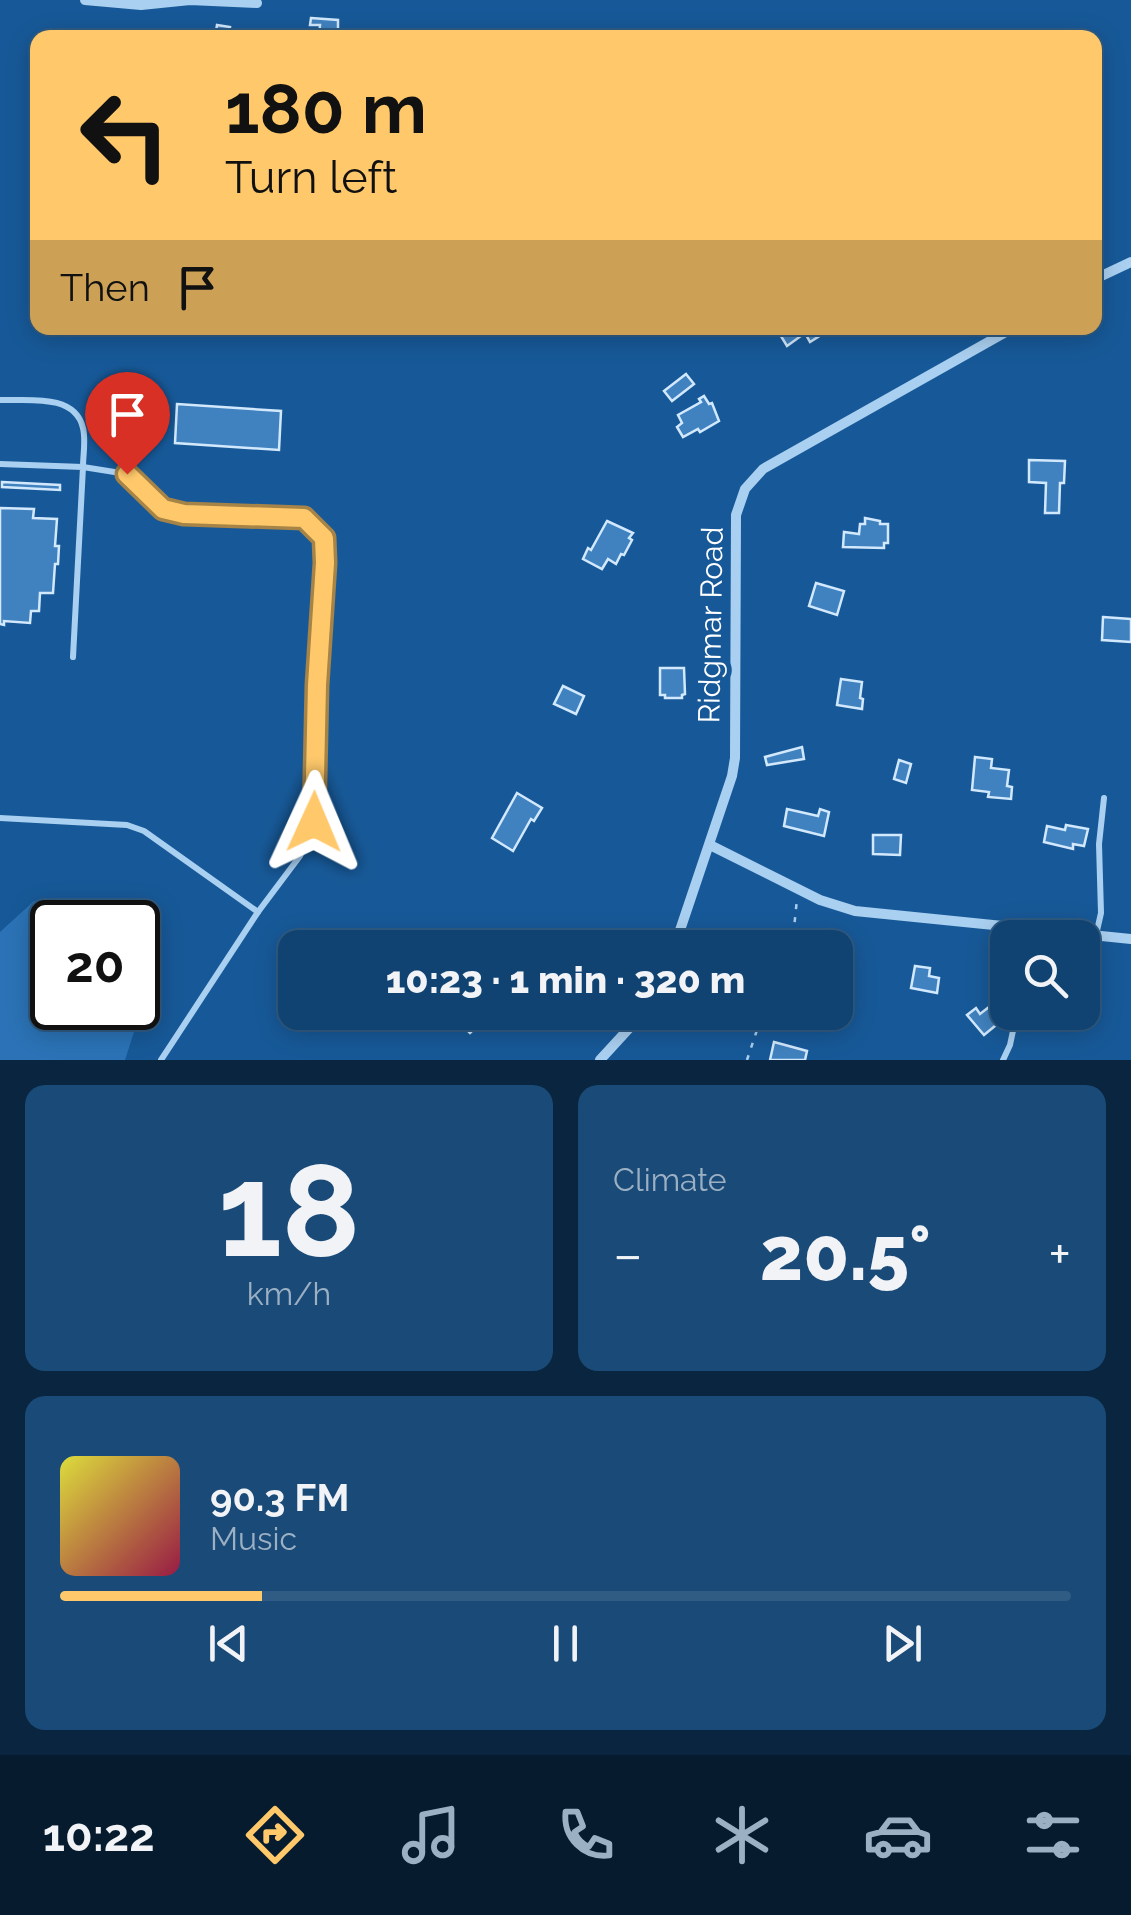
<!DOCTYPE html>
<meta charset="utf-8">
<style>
:root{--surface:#114372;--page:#1a4a77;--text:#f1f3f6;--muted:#9cb0c4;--line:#305c84;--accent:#ffc96b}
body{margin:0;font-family:Raleway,sans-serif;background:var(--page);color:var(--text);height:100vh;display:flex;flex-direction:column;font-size:38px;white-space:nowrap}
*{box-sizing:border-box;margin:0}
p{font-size:32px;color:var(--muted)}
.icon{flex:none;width:55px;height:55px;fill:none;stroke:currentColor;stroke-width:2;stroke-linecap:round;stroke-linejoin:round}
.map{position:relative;height:1060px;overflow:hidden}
.details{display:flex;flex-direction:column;gap:25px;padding:25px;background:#09253f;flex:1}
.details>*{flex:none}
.top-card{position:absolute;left:30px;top:30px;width:1072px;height:305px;border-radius:20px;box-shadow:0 5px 25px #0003,0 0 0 2px var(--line);background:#ffc96b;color:#111;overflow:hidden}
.buttons{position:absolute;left:990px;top:920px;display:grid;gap:20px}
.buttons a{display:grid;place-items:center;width:110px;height:110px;border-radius:20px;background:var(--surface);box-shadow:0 5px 25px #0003,0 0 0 2px var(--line);font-size:50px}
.speed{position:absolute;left:30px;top:900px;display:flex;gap:20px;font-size:50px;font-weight:700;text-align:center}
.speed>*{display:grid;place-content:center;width:130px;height:130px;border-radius:50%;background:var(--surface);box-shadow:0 5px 25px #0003,0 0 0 2px var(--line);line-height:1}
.speed .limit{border:5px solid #111;border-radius:15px;background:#fff;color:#111}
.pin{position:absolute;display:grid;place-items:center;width:85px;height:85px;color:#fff;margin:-102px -42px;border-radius:50% 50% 50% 0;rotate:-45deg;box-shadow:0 0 10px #0007}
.pin .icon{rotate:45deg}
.me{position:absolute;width:110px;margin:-55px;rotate:1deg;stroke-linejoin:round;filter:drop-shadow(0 0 8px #0008)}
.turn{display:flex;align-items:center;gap:35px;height:210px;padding:0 30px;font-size:45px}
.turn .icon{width:130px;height:130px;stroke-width:2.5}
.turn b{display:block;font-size:70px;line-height:85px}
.then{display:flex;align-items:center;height:95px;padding:0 30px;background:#0003;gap:20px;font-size:38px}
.big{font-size:75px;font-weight:800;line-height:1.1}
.details .widget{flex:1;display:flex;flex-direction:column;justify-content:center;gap:15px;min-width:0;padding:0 35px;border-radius:20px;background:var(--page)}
.details .dial{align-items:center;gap:0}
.dial b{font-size:130px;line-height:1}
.song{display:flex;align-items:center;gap:30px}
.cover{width:120px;height:120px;border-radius:15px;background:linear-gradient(135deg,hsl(60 70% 55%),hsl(340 70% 35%))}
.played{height:10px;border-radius:5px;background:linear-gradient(90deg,var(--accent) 20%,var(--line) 20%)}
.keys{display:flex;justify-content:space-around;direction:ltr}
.heat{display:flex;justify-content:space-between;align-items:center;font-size:55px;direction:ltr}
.details .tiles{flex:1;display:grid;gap:25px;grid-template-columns:1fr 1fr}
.widget:last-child{grid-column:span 2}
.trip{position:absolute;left:278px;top:930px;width:575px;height:100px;border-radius:20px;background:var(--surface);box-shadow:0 5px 25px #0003,0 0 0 2px var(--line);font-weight:800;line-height:100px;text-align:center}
.tab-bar{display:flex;height:160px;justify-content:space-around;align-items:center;background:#071b2e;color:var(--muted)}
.tab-bar .icon{width:70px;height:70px}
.tab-bar .active{color:var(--accent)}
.tab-bar b{font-size:45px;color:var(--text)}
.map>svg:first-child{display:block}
.green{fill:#2b73b6}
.building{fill:#4082bf;stroke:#d2e8fc;stroke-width:2.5}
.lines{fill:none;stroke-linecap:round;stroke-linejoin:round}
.path{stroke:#aad0f1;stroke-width:2.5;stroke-dasharray:5 8;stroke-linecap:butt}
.lane{stroke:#aad0f1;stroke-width:6}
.street{stroke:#aad0f1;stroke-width:10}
.route-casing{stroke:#a68346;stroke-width:25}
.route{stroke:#ffc96b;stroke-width:18}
.labels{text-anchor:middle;stroke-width:10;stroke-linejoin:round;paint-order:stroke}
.street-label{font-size:30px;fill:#fff;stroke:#175998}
</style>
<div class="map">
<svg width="1131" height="1060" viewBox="0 0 1131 1060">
<rect width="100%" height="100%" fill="#175998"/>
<path class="green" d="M34 901 62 902 90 922H52V1008H135L134 1032 125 1060H0V932Z"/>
<g class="building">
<path d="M311 18 338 20V33H331V38H319L320 25H310Z"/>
<path d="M217 25 230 27 228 38H186V36L196 37 197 34 215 37Z"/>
<path d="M776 328H817L821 335 810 342 805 333 787 346Z"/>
<path d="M686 374 694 384 672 401 664 391Z"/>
<path d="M704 396 709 404 712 403 719 421 700 432 698 429 683 437 677 427 682 423 678 415 701 402 699 399Z"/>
<path d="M177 404 281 411 279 450 175 443Z"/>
<path d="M1029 460 1065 461 1064 483H1060L1059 513H1045L1046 483 1029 482Z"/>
<path d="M2 482 60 485V490L2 487Z"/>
<path d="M0 508 34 509 33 518 57 519 55 546H59L58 564H55L53 593H40L39 611H31L30 623 4 621V625L0 624Z"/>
<path d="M865 518 880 521V524H888V543H884V548L843 547 844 532 859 534 860 524H865Z"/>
<path d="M607 521 633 533 629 538 632 540 624 555 621 554 616 564 608 559 602 569 583 559 588 548 591 550Z"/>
<path d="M816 583 844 591 837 615 809 606Z"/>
<path d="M1103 617 1131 619V642L1102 640Z"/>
<path d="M660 668H684L685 694 682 695V698H665V695H660Z"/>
<path d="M841 679 862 682 860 698 863 699 862 709 837 705Z"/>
<path d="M563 686 584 696 576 714 554 704Z"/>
<path d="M802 747 804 759 767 765 765 757Z"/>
<path d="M975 757 992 759 991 768 1009 770 1007 786 1012 787 1011 799 988 797 989 792 972 790Z"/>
<path d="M899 760 911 764 906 783 894 779Z"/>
<path d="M517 793 542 808 534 821 531 819 513 851 492 838Z"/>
<path d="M787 809 818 816 820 809 829 812 824 836 784 826Z"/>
<path d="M1066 825 1088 829 1084 846 1073 844V849L1044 842 1047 826 1065 830Z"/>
<path d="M873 835H901L900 855 873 854Z"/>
<path d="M915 966 930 968 929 976 939 978 937 993 911 988Z"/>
<path d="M989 1007 1001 1021 984 1035 967 1015 976 1008 980 1014Z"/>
<path d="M439 1012 446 1017 451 1012 496 1014 487 1022 484 1019 470 1033 455 1018 446 1028 435 1017Z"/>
<path d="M774 1042 807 1051 805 1060H770Z"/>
</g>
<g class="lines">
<g class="path">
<path d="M792 948 797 899"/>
<path d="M747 1060 763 1012"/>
</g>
<g class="lane">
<path d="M0 400C27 401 75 393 83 428 86 440 83 455 83 467L127 474 163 509 184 515 305 519 324 538 325 563 317 685 314 822 300 856 258 912 161 1060"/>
<path d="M0 464 83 467 73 657"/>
<path d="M0 818 127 825 144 831 258 912"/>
<path d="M1004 927 1008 950"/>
<path d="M1096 935 1101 913 1099 844 1104 798"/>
<path d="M1003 1060 1010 1045 1017 1012"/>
</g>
<g class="street">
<path d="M85 0 141 5 190 0 257 3"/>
<path d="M1095 279 1131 262"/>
<path d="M710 845 820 900 855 911 1131 939"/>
<path d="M674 948 732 776 735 758 736 515 745 489 763 469 1013 328"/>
<path d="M600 1060 644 1012"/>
</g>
</g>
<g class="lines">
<defs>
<path id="route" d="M127 474 163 509 184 514 304 518 324 538 325 563 317 685 314 822"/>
</defs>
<use href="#route" class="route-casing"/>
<use href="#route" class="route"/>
</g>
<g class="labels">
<g class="street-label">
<text transform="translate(711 625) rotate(-89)" y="10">Ridgmar Road</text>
</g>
</g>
</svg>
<div class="buttons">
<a><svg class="icon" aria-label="search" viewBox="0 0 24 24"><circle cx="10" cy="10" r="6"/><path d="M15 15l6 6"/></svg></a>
</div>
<div class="speed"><div class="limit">20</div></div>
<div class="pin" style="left:127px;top:474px;background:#d93025"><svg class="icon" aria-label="arrive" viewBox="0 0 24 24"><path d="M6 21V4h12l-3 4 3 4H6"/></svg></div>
<svg class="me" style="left:314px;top:822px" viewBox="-20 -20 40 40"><path d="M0-17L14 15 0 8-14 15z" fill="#ffc96b" stroke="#fff" stroke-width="4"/></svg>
<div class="trip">10:23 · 1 min · 320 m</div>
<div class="top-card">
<div class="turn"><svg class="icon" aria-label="left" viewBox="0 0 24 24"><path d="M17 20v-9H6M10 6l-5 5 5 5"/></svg><div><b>180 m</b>Turn left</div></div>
<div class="then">Then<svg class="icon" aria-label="arrive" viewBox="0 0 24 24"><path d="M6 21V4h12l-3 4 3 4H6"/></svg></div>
</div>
</div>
<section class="details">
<div class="tiles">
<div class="widget dial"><b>18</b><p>km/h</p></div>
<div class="widget"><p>Climate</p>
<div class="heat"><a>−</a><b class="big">20.5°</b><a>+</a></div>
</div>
<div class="widget">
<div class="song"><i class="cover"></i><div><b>90.3 FM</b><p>Music</p></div></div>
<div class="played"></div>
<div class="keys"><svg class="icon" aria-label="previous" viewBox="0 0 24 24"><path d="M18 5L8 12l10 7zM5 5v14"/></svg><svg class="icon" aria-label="pause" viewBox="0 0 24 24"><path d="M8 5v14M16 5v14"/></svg><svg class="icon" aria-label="next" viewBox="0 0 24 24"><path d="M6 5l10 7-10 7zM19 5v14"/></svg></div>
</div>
</div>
</section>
<nav class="tab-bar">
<b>10:22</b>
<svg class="icon active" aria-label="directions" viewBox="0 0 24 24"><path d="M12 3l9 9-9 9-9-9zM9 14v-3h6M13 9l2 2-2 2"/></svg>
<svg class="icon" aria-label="music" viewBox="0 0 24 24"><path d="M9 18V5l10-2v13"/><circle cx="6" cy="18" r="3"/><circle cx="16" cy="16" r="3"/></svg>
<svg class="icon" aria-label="phone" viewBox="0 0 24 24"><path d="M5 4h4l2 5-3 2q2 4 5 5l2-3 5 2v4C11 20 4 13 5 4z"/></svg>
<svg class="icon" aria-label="climate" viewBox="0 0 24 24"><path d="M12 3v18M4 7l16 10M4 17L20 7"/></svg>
<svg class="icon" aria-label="car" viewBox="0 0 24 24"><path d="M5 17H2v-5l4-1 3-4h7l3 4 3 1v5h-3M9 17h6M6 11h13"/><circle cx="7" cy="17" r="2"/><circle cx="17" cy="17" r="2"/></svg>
<svg class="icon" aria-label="filters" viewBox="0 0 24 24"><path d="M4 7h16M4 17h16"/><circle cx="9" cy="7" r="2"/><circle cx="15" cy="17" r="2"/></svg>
</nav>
